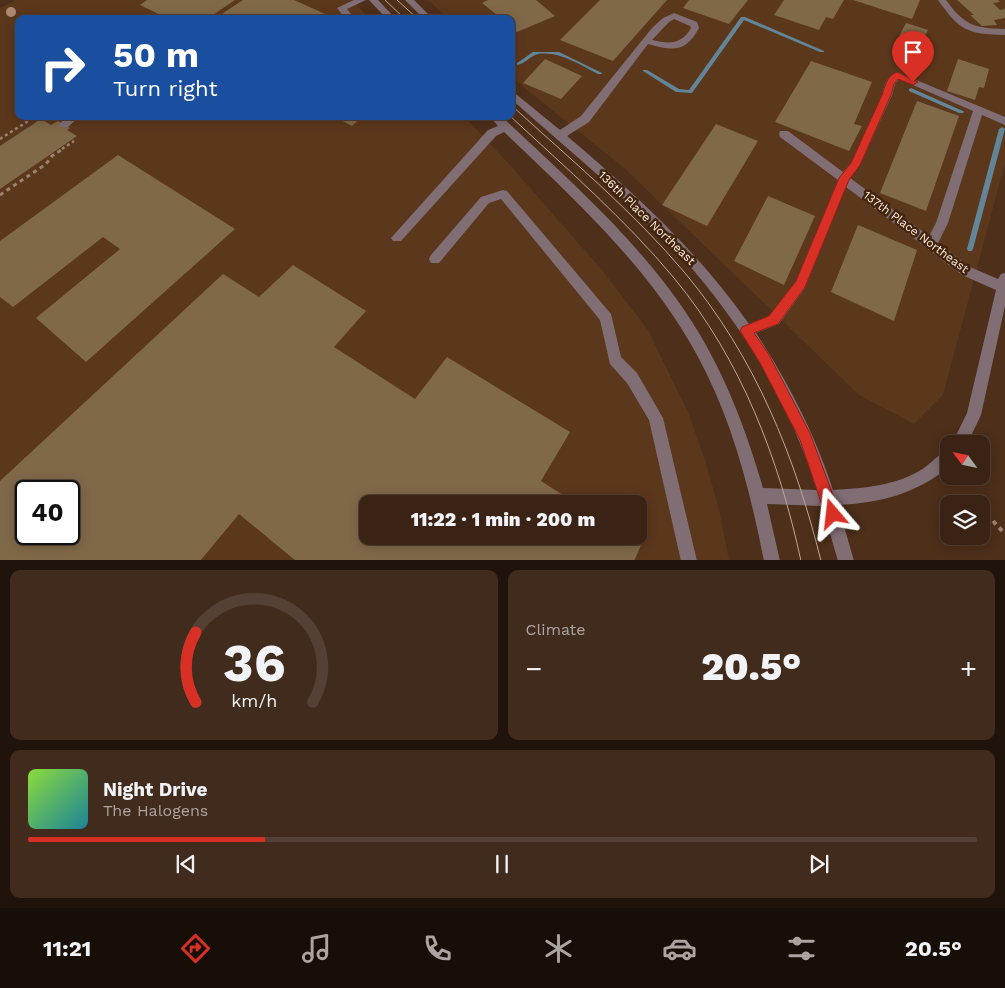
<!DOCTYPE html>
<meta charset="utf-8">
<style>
:root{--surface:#3a2314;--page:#412b1d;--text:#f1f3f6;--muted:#aba4a0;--line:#544034;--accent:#d93025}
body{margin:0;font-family:"Work Sans",sans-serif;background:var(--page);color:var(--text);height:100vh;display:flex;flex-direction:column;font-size:19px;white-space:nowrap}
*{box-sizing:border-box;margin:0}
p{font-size:16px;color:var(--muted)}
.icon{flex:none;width:28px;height:28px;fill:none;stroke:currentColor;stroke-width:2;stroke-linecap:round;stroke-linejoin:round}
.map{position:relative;height:560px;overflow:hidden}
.panel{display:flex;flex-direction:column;gap:10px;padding:10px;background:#20130b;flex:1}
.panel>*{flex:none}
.top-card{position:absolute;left:15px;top:15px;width:500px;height:105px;border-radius:10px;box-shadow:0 2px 12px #0003,0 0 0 1px var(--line);background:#1a4fa0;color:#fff;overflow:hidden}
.needle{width:32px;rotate:303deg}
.tools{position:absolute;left:940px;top:435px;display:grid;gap:10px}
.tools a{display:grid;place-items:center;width:50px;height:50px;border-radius:10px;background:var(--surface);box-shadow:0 2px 12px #0003,0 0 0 1px var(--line);font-size:25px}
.speed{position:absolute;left:15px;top:480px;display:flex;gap:10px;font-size:25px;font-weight:700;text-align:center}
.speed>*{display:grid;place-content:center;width:65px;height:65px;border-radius:50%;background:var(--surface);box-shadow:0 2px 12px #0003,0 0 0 1px var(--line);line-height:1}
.speed .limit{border:2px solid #111;border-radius:8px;background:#fff;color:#111}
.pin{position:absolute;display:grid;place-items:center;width:42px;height:42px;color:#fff;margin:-51px -21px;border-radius:50% 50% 50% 0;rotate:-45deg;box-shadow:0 0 5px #0007}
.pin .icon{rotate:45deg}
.me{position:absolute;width:55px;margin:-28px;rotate:343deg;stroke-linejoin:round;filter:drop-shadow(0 0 4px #0008)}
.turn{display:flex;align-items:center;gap:18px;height:105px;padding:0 15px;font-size:22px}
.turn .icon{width:65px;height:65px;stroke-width:2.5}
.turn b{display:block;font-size:35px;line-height:42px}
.big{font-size:38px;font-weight:800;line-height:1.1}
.panel .card{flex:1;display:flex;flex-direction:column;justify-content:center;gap:8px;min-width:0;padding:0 18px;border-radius:10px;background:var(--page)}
.panel .dial{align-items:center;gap:0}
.dial svg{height:130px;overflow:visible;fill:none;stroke:var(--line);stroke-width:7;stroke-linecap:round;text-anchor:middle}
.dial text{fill:var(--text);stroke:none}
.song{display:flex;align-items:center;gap:15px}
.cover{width:60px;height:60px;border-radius:8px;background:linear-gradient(135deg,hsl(90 70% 55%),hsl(190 70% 35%))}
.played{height:5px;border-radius:2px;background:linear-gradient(90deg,var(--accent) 25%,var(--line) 25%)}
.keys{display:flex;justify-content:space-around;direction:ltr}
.heat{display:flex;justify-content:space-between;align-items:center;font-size:28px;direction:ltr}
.panel .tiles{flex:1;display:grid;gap:10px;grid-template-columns:1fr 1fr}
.card:last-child{grid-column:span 2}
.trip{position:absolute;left:359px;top:495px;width:288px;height:50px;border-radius:10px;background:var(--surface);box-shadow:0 2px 12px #0003,0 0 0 1px var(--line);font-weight:800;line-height:50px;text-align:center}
.tabs{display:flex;height:80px;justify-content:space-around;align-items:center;background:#170e08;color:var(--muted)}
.tabs .icon{width:35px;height:35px}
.tabs .selected{color:var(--accent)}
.tabs b{font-size:22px;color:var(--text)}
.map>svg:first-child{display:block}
.built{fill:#5b371c;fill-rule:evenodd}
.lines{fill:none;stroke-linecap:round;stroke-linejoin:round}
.stream{fill:#628597;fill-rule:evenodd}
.building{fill:#806949;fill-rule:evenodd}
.path-far2{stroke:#9c8271;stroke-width:2.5;stroke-dasharray:3 3;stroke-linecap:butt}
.path-far1{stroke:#9c8271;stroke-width:3;stroke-dasharray:4 4;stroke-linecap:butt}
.path{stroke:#9c8271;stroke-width:4;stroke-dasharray:4.5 4.5;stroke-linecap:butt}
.minor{fill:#816e75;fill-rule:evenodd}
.tram{stroke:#bea696;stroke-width:1}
.tree{fill:#af896f}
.route{fill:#d93025;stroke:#8d1f18}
.labels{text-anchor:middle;stroke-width:5;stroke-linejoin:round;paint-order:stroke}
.street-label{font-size:12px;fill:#feeadd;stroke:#42250f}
</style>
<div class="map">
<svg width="1005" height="561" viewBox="0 0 1005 561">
<rect width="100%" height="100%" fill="#4d2f1a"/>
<g class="built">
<path d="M16 0H352L370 19H19V116H464L510 165 602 270 648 330 688 412 705 460 719 509 729 560 0 561V8ZM26 491H69V534H26ZM368 504H638V536H368Z"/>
<path d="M428 0H1005V163L943 395 914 424 859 395 624 168 511 77V19H449Z"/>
</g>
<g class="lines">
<g class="stream">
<path d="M741 17H745L824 51V52H820L744 20 692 93 676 92 643 71V70H647L679 89 689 90Z"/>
<path d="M533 52H559L602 73V74H598C580 65 560 51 538 54 530 56 525 64 517 65V63Z"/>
<path d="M911 88 963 111 964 112 963 113H959L909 91V89Z"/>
<path d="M1002 127 1005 129 973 249 972 251H968L967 249 999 129Z"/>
</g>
</g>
<g class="building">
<path d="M147 0H235L207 19H169L140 5Z"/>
<path d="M243 0H294L332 17 330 19H214Z"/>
<path d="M488 0H536L555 16 517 32 511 27V19H502L482 3Z"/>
<path d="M600 0H667L613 61 560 40Z"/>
<path d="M689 0H748L729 24 683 8Z"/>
<path d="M784 0H844L833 19 826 17 819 30 774 15Z"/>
<path d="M853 0H920L912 19Z"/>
<path d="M957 0H998L1000 2 993 3 1000 10 1005 9V18L994 20 997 25 982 26 970 15H974Z"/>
<path d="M906 23 928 30 918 49 896 42Z"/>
<path d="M545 59 582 76 561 99 523 83Z"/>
<path d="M958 59 989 69 984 88 979 87 975 100 947 91Z"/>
<path d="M811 61 872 82 854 124 862 126 849 151 775 122Z"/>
<path d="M917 101 959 116 926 211 880 193Z"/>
<path d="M333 116H363L352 126Z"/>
<path d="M41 119 51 125 58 121 70 128 67 130 77 136 0 189V146Z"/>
<path d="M716 124 758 141 707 226 662 205Z"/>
<path d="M118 155 235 229 86 362 36 318 120 249 103 237 13 307 0 297V241Z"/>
<path d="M768 196 815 216 784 285 734 261Z"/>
<path d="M858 225 917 250 894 321 831 292Z"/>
<path d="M293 265 366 311 334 347 415 399 447 357 570 432 541 481 577 504H368V536H627L641 545 634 561H296L239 514 200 561H0V481L223 274 259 297ZM26 491H69V534H26Z"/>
</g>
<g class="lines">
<g class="path-far2">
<path d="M0 139 36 116"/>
<path d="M62 149 74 141"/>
</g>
<path class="path-far1" d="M0 195 46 164 52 156 64 148"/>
<path class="path" d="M993 521 1005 534"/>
<g class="minor">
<path d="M354 0H366L347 9 355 19H346L337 8Z"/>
<path d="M369 0H378L396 19H387Z"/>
<path d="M405 0H414L433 19H424Z"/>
<path d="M938 0H946C965 26 974 28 1005 29V35C967 34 960 31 938 0Z"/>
<path d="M674 13 697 22 699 28C686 53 672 51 648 44L589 122 567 136C634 193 698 251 749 324L769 316 796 281 838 180 780 137 779 134 780 131H788L843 172 851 163 882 95C884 85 887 76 897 72L1005 117V125L982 115 948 223 938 243 970 267 998 279 1001 274 1005 273V306L981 415 967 444H952L967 413 996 290 962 275 846 187 805 288 779 324 756 333C788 382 815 434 833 490 864 488 897 486 924 468 932 462 939 454 949 450V467C916 494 879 503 838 505L854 561H838L822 506 767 504 780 561H764C750 490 732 419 697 355 650 268 575 200 504 132L496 136 401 241H393L391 238 488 130 498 126 489 116H501C575 186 657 256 707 347 732 392 749 440 763 488L817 490C788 398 735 312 668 242 619 191 564 146 511 99V90L560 130 581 116 652 28 663 18ZM674 19 690 26 691 28C681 45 669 44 652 40L669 22ZM899 79 973 111 936 223 929 236 850 178 860 165 892 95 895 84Z"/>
<path d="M68 116H80L68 127H60L59 124Z"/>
<path d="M503 190 507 191 611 314 621 357 637 373 663 418 697 561H681L649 420 627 383 610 364 600 320 501 199 489 203 439 263H431L429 259 431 255 481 197Z"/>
</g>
<g class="tram">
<path d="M385 0 405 19"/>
<path d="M397 0 418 19"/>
<path d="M511 105C570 159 633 211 685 273 755 357 795 456 821 561"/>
<path d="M510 116C566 168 625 219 674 278 741 359 779 459 801 561"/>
</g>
</g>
<circle class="tree" cx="11" cy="12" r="5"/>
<path class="route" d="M897 72 918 82 913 85 898 79 894 84 891 95 860 165 849 180 805 287 778 324 754 333 768 353 810 433 840 514 838 519 833 521 828 519 825 514 800 440 759 361 740 331 742 327 769 316 796 281 839 178 851 163 882 95C885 86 887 76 897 72Z"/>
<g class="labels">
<g class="street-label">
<text transform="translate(647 218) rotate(44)" y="4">136th Place Northeast</text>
<text transform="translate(916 232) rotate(37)" y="4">137th Place Northeast</text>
</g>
</g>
</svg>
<div class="tools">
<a><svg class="needle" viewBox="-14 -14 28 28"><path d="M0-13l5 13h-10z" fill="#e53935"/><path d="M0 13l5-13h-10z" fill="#aba4a0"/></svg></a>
<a><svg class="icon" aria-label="layers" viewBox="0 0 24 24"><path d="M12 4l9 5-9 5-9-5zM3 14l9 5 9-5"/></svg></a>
</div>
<div class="speed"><div class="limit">40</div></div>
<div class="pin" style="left:913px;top:82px;background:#d93025"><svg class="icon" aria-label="arrive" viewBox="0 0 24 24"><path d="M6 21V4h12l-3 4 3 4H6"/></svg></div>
<svg class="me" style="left:833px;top:514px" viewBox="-20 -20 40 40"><path d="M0-17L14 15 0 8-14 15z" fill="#d93025" stroke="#fff" stroke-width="4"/></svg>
<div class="trip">11:22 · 1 min · 200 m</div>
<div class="top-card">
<div class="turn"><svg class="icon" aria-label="right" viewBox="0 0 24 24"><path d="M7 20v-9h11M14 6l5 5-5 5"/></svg><div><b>50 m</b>Turn right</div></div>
</div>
</div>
<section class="panel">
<div class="tiles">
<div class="card dial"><svg viewBox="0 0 100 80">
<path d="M14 69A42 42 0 1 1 86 69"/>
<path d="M14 69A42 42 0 0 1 14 26" stroke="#d93025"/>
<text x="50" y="56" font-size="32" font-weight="700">36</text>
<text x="50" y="72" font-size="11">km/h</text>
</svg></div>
<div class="card"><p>Climate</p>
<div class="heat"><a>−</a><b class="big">20.5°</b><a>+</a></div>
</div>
<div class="card">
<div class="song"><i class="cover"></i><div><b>Night Drive</b><p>The Halogens</p></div></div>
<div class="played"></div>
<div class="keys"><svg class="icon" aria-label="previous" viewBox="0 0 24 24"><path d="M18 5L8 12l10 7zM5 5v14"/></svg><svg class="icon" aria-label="pause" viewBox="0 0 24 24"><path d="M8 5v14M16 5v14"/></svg><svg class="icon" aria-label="next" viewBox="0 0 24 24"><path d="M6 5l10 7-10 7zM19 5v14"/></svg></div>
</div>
</div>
</section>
<nav class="tabs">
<b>11:21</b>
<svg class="icon selected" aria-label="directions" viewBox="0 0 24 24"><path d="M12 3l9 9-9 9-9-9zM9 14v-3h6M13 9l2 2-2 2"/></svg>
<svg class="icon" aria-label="music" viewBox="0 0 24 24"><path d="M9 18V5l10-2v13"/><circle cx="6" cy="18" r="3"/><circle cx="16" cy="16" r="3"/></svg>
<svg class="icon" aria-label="phone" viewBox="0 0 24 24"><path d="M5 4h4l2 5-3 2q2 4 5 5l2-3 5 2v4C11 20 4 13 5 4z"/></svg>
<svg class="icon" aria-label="climate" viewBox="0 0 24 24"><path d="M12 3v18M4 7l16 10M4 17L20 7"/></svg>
<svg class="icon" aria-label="car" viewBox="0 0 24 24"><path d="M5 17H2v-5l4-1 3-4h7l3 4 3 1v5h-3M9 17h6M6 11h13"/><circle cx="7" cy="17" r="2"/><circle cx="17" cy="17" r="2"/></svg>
<svg class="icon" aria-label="filters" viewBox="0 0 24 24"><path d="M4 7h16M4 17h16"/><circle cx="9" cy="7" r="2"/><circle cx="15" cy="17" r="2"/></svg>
<b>20.5°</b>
</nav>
